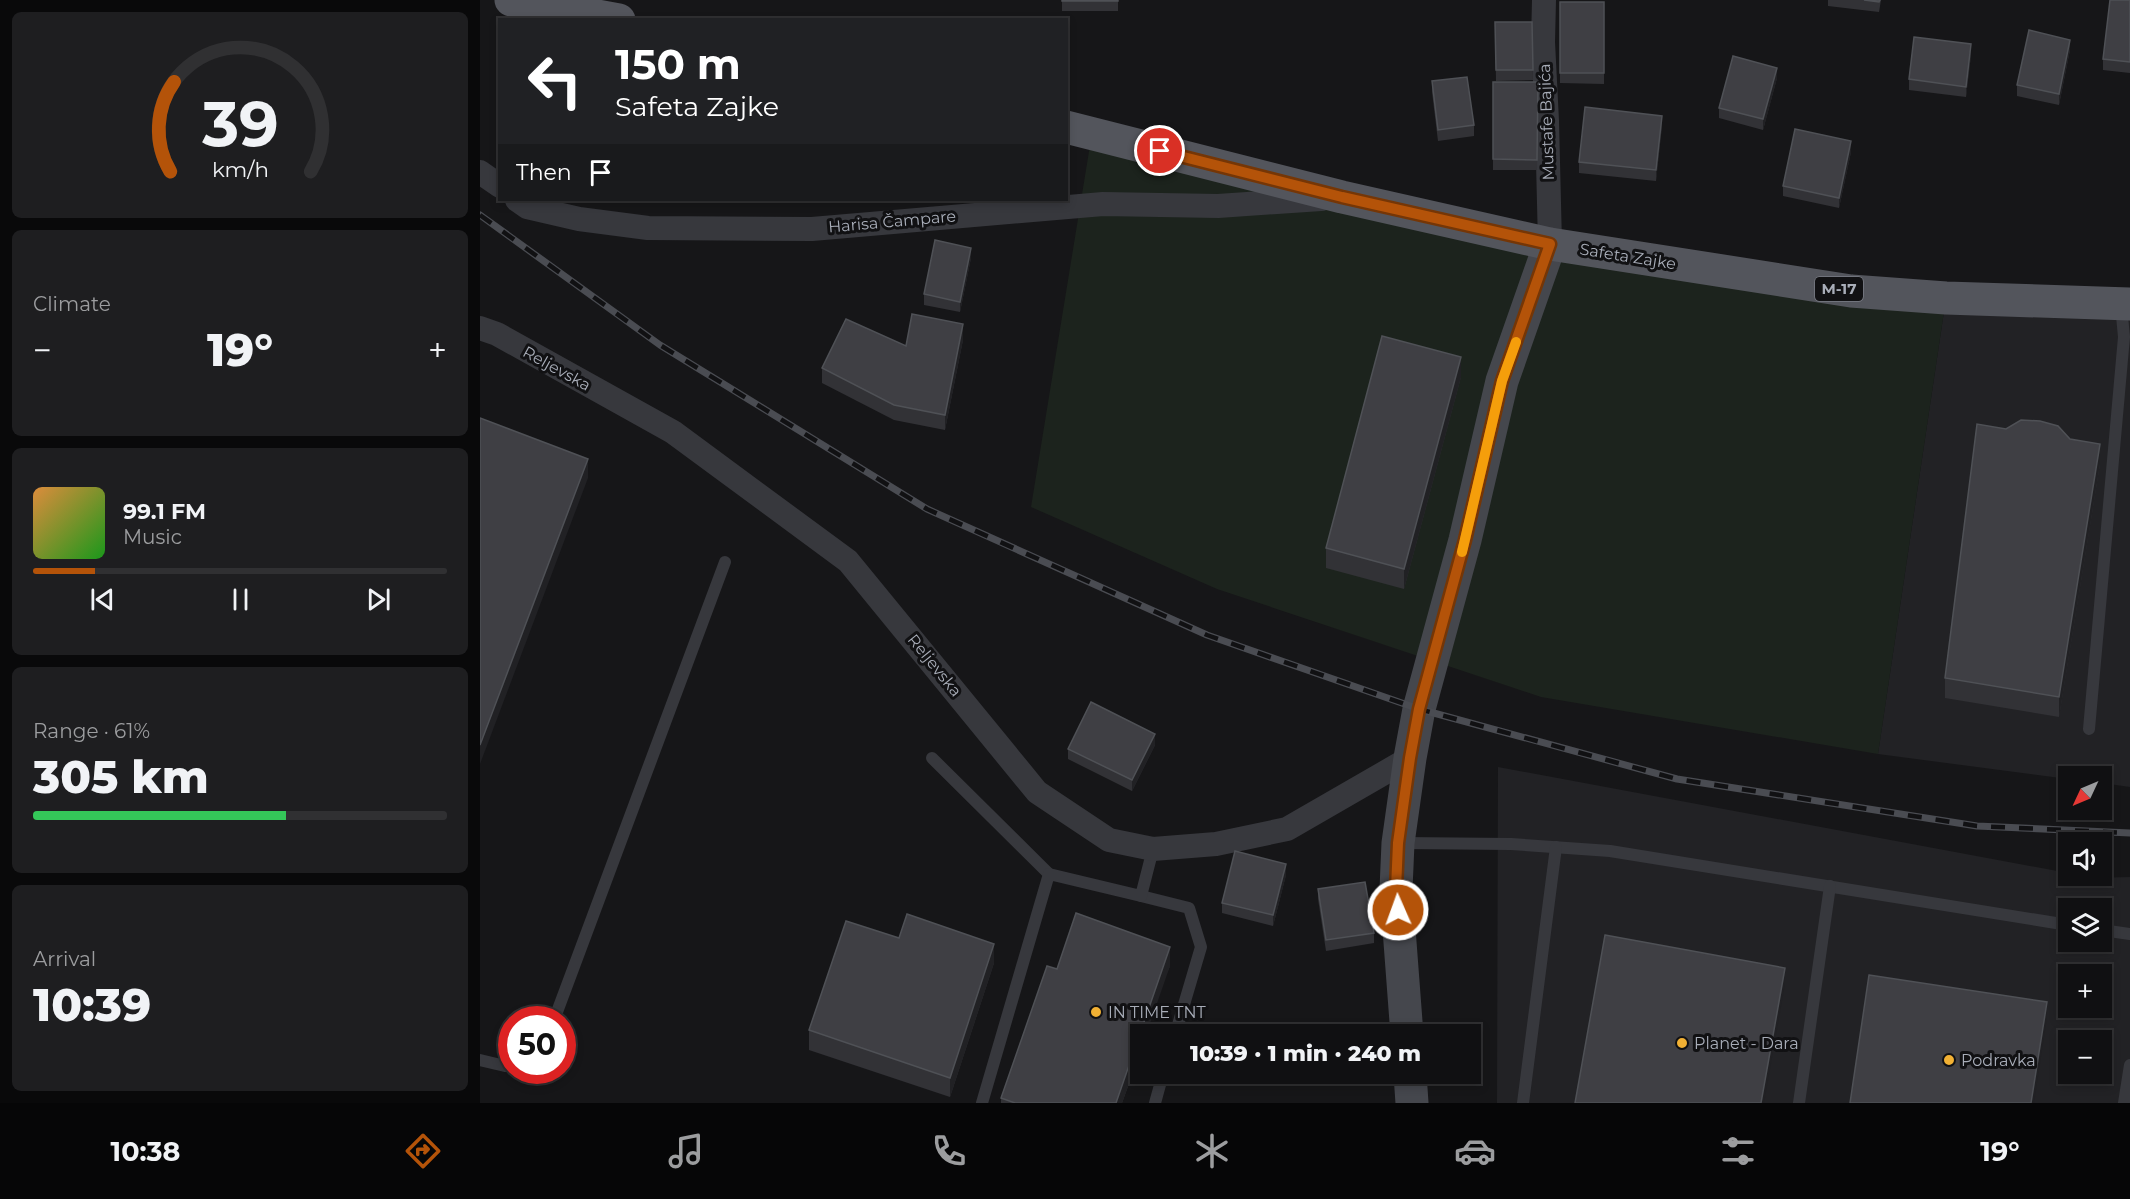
<!DOCTYPE html>
<meta charset="utf-8">
<style>
:root{--surface:#101012;--page:#1e1e20;--text:#f1f3f6;--muted:#9c9d9f;--line:#303032;--accent:#b45309}
body{margin:0;font-family:Montserrat,sans-serif;background:var(--page);color:var(--text);height:100vh;display:flex;flex-direction:column;font-size:22px;white-space:nowrap}
*{box-sizing:border-box;margin:0}
p{font-size:20px;color:var(--muted)}
.icon{flex:none;width:33px;height:33px;fill:none;stroke:currentColor;stroke-width:2;stroke-linecap:round;stroke-linejoin:round}
.map{position:relative;flex:1;overflow:hidden}
.panel{display:flex;flex-direction:column;gap:12px;padding:12px;background:#09090a;width:480px}
.panel>*{flex:none}
.banner{position:absolute;left:18px;top:18px;width:570px;height:183px;border-radius:0px;box-shadow:0 3px 9px #0003,0 0 0 2px var(--line);background:#202124;color:#fff;overflow:hidden}
.needle{width:39px;rotate:226deg}
.buttons{position:absolute;left:1578px;top:766px;display:grid;gap:12px}
.buttons a{display:grid;place-items:center;width:54px;height:54px;border-radius:0px;background:var(--surface);box-shadow:0 3px 9px #0003,0 0 0 2px var(--line);font-size:30px}
.speed{position:absolute;left:18px;top:1006px;display:flex;gap:12px;font-size:30px;font-weight:700;text-align:center}
.speed>*{display:grid;place-content:center;width:78px;height:78px;border-radius:50%;background:var(--surface);box-shadow:0 3px 9px #0003,0 0 0 2px var(--line);line-height:1}
.speed .limit{border:9px solid #d22;background:#fff;color:#111}
.pin{position:absolute;display:grid;place-items:center;width:51px;height:51px;color:#fff;margin:-26px;border:3px solid #fff;border-radius:50%;box-shadow:0 2px 6px #0007}
.me{position:absolute;width:66px;margin:-33px;rotate:358deg;stroke-linejoin:round;filter:drop-shadow(0 0 4px #0008)}
.turn{display:flex;align-items:center;gap:21px;height:126px;padding:0 18px;font-size:27px}
.turn .icon{width:78px;height:78px;stroke-width:2.5}
.turn b{display:block;font-size:42px;line-height:51px}
.then{display:flex;align-items:center;height:57px;padding:0 18px;background:#0003;gap:12px;font-size:22px}
.big{font-size:45px;font-weight:800;line-height:1.1}
.panel .card{flex:1;display:flex;flex-direction:column;justify-content:center;gap:9px;min-width:0;padding:0 21px;border-radius:9px;background:var(--page)}
.panel .dial{align-items:center;gap:0}
.dial svg{height:156px;overflow:visible;fill:none;stroke:var(--line);stroke-width:7;stroke-linecap:round;text-anchor:middle}
.dial text{fill:var(--text);stroke:none}
.song{display:flex;align-items:center;gap:18px}
.cover{width:72px;height:72px;border-radius:9px;background:linear-gradient(135deg,hsl(30 70% 55%),hsl(120 70% 35%))}
.played{height:6px;border-radius:3px;background:linear-gradient(90deg,var(--accent) 15%,var(--line) 15%)}
.keys{display:flex;justify-content:space-around;direction:ltr}
.heat{display:flex;justify-content:space-between;align-items:center;font-size:33px;direction:ltr}
.charge{height:9px;border-radius:4px;background:linear-gradient(90deg,#34c759 61%,var(--line) 0)}
.trip{position:absolute;left:650px;top:1024px;width:351px;height:60px;border-radius:0px;background:var(--surface);box-shadow:0 3px 9px #0003,0 0 0 2px var(--line);font-weight:800;line-height:60px;text-align:center}
.dock{display:flex;height:96px;justify-content:space-around;align-items:center;background:#060607;color:var(--muted)}
.dock .icon{width:42px;height:42px}
.dock .on{color:var(--accent)}
.dock b{font-size:27px;color:var(--text)}
main{display:flex;flex:1;min-height:0}
.map>svg:first-child{display:block}
.built{fill:#222225;fill-rule:evenodd}
.green{fill:#1c231d}
.lines{fill:none;stroke-linecap:round;stroke-linejoin:round}
.lane{stroke:#37383d;stroke-width:12}
.street{stroke:#37383d;stroke-width:24}
.secondary{stroke:#45474d;stroke-width:33}
.primary{stroke:#53555c;stroke-width:33}
.rail-casing{stroke:#4a4c52;stroke-width:7}
.rail{stroke:#111113;stroke-width:4.5;stroke-dasharray:14;stroke-linecap:butt}
.wall{fill:#323236}
.shaded-wall{fill:#212124}
.building{fill:#3f3f44;stroke:#4f5156;stroke-width:1.5}
.route-casing{stroke:#753606;stroke-width:15}
.route{stroke:#b45309;stroke-width:10}
.slow{stroke:#f59e0b;stroke-width:10}
.poi-dot{fill:#f2b134;stroke:#111113;stroke-width:2}
.labels{text-anchor:middle;stroke-width:6;stroke-linejoin:round;paint-order:stroke}
.shield{fill:#111113;stroke:#7b7e86;stroke-width:1.5}
.shield-label{font-size:15px;font-weight:bold;fill:#a8adb8}
.street-label{font-size:16px;fill:#a8adb8;stroke:#111113}
.poi-label{font-size:16px;fill:#a8adb8;stroke:#111113;text-anchor:start}
</style>
<main>
<section class="panel">
<div class="card dial"><svg viewBox="0 0 100 80">
<path d="M14 69A42 42 0 1 1 86 69"/>
<path d="M14 69A42 42 0 0 1 16 23" stroke="#b45309"/>
<text x="50" y="56" font-size="32" font-weight="700">39</text>
<text x="50" y="72" font-size="11">km/h</text>
</svg></div>
<div class="card"><p>Climate</p>
<div class="heat"><a>−</a><b class="big">19°</b><a>+</a></div>
</div>
<div class="card">
<div class="song"><i class="cover"></i><div><b>99.1 FM</b><p>Music</p></div></div>
<div class="played"></div>
<div class="keys"><svg class="icon" aria-label="previous" viewBox="0 0 24 24"><path d="M18 5L8 12l10 7zM5 5v14"/></svg><svg class="icon" aria-label="pause" viewBox="0 0 24 24"><path d="M8 5v14M16 5v14"/></svg><svg class="icon" aria-label="next" viewBox="0 0 24 24"><path d="M6 5l10 7-10 7zM19 5v14"/></svg></div>
</div>
<div class="card"><p>Range · 61%</p><b class="big">305 km</b><div class="charge"></div></div>
<div class="card"><p>Arrival</p><b class="big">10:39</b></div>
</section>
<div class="map">
<svg width="1650" height="1103" viewBox="0 0 1650 1103">
<rect width="100%" height="100%" fill="#161618"/>
<g class="built">
<path d="M1466 298 1650 304V787L1622 783V777H1588V779L1398 754Z"/>
<path d="M1018 767 1588 873V876L1614 878 1650 877V1103H1017ZM1588 909H1622V942H1588ZM1588 975H1622V1008H1588ZM1588 1041H1622V1074H1588Z"/>
</g>
<path class="green" d="M612 133 862 197 1466 298 1398 754 1061 697 737 589 551 507Z"/>
<g class="lines">
<g class="lane">
<path d="M1609 729 1644 337 1641 305"/>
<path d="M452 758 569 874"/>
<path d="M921 843 1031 844 1130 851 1588 925"/>
<path d="M661 896 709 908 721 947 695 1035"/>
<path d="M1622 930 1650 934"/>
<path d="M74 1020 245 562"/>
<path d="M0 1060 25 1066 32 1064"/>
<path d="M502 1103 569 874 661 896 673 849"/>
<path d="M675 1103 683 1074"/>
<path d="M1043 1103 1076 847"/>
<path d="M1319 1103 1350 886"/>
<path d="M1644 1103 1650 1065"/>
</g>
<g class="street">
<path d="M1064 0 1063 42 1067 121 1070 244"/>
<path d="M0 172 20 186"/>
<path d="M37 200 47 207 99 219 168 228 332 229 623 204 738 206 841 199"/>
<path d="M0 328 17 334 193 432 368 561 557 792 629 840 673 849 736 844 807 829 930 758"/>
</g>
<g class="secondary">
<path d="M927 1035 916 889 918 843 930 758 939 709 985 540 1022 381 1070 244"/>
<path d="M930 1074 932 1103"/>
</g>
<g class="primary">
<path d="M31 0 139 20"/>
<path d="M586 127 862 197 1070 244 1371 291 1466 298 1650 304"/>
</g>
<defs>
<path id="rail" d="M0 215 180 345 447 509 727 635 939 709 1197 779 1497 826 1650 833"/>
</defs>
<use href="#rail" class="rail-casing"/>
<use href="#rail" class="rail"/>
</g>
<g class="wall">
<rect x="582" y="0" width="56" height="11"/>
<path d="M1348 0H1401L1399 12 1348 6Z"/>
<path d="M1650 0V73L1623 70V59Z"/>
<path d="M1080 2H1124V84L1080 83Z"/>
<path d="M1015 22H1052L1053 80 1016 81Z"/>
<path d="M1590 50 1579 105 1537 96V85Z"/>
<path d="M1491 55 1486 97 1429 90V79Z"/>
<path d="M1297 78 1283 130 1239 118V108Z"/>
<path d="M952 81 994 125V136L958 141 952 92Z"/>
<path d="M1013 82H1058L1057 170H1013Z"/>
<path d="M1182 126 1176 181 1099 173V162Z"/>
<path d="M1371 152 1359 208 1303 196V186Z"/>
<path d="M491 258 480 312 444 305V294Z"/>
<path d="M483 340 465 430 414 420 342 383V368L426 346Z"/>
<path d="M981 377 924 589 846 568V548Z"/>
<path d="M1590 439 1620 464 1579 717 1465 698V678Z"/>
<path d="M675 745 652 791 588 759V749Z"/>
<path d="M806 875 793 926 742 913V903Z"/>
<path d="M838 889 894 933V943L846 951 838 899Z"/>
<path d="M419 938 514 963 470 1097 329 1050V1030Z"/>
<path d="M690 966 660 1035V1053L642 1103H521V1098Z"/>
</g>
<g class="shaded-wall">
<path d="M1590 40V50L1579 105V94Z"/>
<path d="M1491 44V55L1486 97V87Z"/>
<path d="M1297 68V78L1283 130V119Z"/>
<path d="M1182 116V126L1176 181V170Z"/>
<path d="M1371 141V152L1359 208V198Z"/>
<path d="M491 248V258L480 312V302Z"/>
<path d="M483 324V340L465 430V415Z"/>
<path d="M981 357V377L924 589V569Z"/>
<path d="M1620 444V464L1579 717V697Z"/>
<path d="M108 459V478L0 764V745Z"/>
<path d="M675 734V745L652 791V780Z"/>
<path d="M806 864V875L793 926V915Z"/>
<path d="M514 944V963L470 1097V1078Z"/>
<path d="M690 947V966L666 1035H660V1053L642 1103H636Z"/>
<path d="M1305 968V984L1284 1103H1281Z"/>
<path d="M1567 1002V1017L1554 1103H1551Z"/>
</g>
<g class="building">
<rect x="582" y="0" width="56" height="1"/>
<path d="M1384 0H1400L1399 2Z"/>
<path d="M1630 0H1650V62L1623 59Z"/>
<rect x="1080" y="2" width="44" height="71"/>
<path d="M1015 22H1052L1053 70H1016Z"/>
<path d="M1549 30 1590 40 1579 94 1537 85Z"/>
<path d="M1434 37 1491 44 1486 87 1429 79Z"/>
<path d="M1253 56 1297 68 1283 119 1239 108Z"/>
<path d="M987 77 994 125 958 130 952 81Z"/>
<path d="M1013 82H1058L1057 160 1013 159Z"/>
<path d="M1105 107 1182 116 1176 170 1099 162Z"/>
<path d="M1315 129 1371 141 1359 198 1303 186Z"/>
<path d="M455 240 491 248 480 302 444 294Z"/>
<path d="M432 314 483 324 465 415 414 405 342 368 366 319 426 346Z"/>
<path d="M902 336 981 357 924 569 846 548Z"/>
<path d="M0 418 108 459 0 745Z"/>
<path d="M1541 420 1560 421 1578 426 1590 439 1620 444 1579 697 1465 678 1497 424 1526 429Z"/>
<path d="M611 702 675 734 652 780 588 749Z"/>
<path d="M755 851 806 864 793 915 742 903Z"/>
<path d="M885 882 894 933 846 940 838 889Z"/>
<path d="M596 913 690 947 636 1103H535L521 1098 567 966 577 969Z"/>
<path d="M427 914 514 944 470 1078 329 1030 366 921 419 938Z"/>
<path d="M1125 935 1305 968 1281 1103H1095Z"/>
<path d="M1389 975 1567 1002 1551 1103H1370Z"/>
</g>
<g class="lines">
<defs>
<path id="route" d="M680 151 862 197 1070 244 1022 381 985 540 939 709 930 758 918 843 916 889 918 910"/>
</defs>
<use href="#route" class="route-casing"/>
<use href="#route" class="route"/>
<path class="slow" d="M982 552 1022 381 1036 342"/>
</g>
<g class="poi-dot">
<circle cx="616" cy="1012" r="6"/>
<circle cx="1202" cy="1043" r="6"/>
<circle cx="1469" cy="1060" r="6"/>
</g>
<g class="labels">
<rect class="shield" x="1335" y="277" width="48" height="24" rx="4.5"/>
<g class="shield-label">
<text x="1359" y="294">M-17</text>
</g>
<g class="street-label">
<text transform="translate(1066 122) rotate(-92)" y="6">Mustafe Bajića</text>
<text transform="translate(412 221) rotate(-5)" y="6">Harisa Čampare</text>
<text transform="translate(1148 256) rotate(9)" y="6">Safeta Zajke</text>
<text transform="translate(77 368) rotate(29)" y="6">Reljevska</text>
<text transform="translate(455 665) rotate(51)" y="6">Reljevska</text>
</g>
<g class="poi-label">
<text x="628" y="1018">IN TIME TNT</text>
<text x="1214" y="1049">Planet - Dara</text>
<text x="1481" y="1066">Podravka</text>
</g>
</g>
</svg>
<div class="buttons">
<a><svg class="needle" viewBox="-14 -14 28 28"><path d="M0-13l5 13h-10z" fill="#e53935"/><path d="M0 13l5-13h-10z" fill="#9c9d9f"/></svg></a>
<a><svg class="icon" aria-label="sound" viewBox="0 0 24 24"><path d="M4 9h4l5-4v14l-5-4H4zM17 9q2 3 0 6"/></svg></a>
<a><svg class="icon" aria-label="layers" viewBox="0 0 24 24"><path d="M12 4l9 5-9 5-9-5zM3 14l9 5 9-5"/></svg></a>
<a>+</a>
<a>−</a>
</div>
<div class="speed"><div class="limit">50</div></div>
<div class="pin" style="left:680px;top:151px;background:#d93025"><svg class="icon" aria-label="arrive" viewBox="0 0 24 24"><path d="M6 21V4h12l-3 4 3 4H6"/></svg></div>
<svg class="me" style="left:918px;top:910px" viewBox="-20 -20 40 40"><circle r="17" fill="#b45309" stroke="#fff" stroke-width="3"/><path d="M0-11L8 9 0 5-8 9z" fill="#fff"/></svg>
<div class="trip">10:39 · 1 min · 240 m</div>
<div class="banner">
<div class="turn"><svg class="icon" aria-label="left" viewBox="0 0 24 24"><path d="M17 20v-9H6M10 6l-5 5 5 5"/></svg><div><b>150 m</b>Safeta Zajke</div></div>
<div class="then">Then<svg class="icon" aria-label="arrive" viewBox="0 0 24 24"><path d="M6 21V4h12l-3 4 3 4H6"/></svg></div>
</div>
</div>
</main>
<nav class="dock">
<b>10:38</b>
<svg class="icon on" aria-label="directions" viewBox="0 0 24 24"><path d="M12 3l9 9-9 9-9-9zM9 14v-3h6M13 9l2 2-2 2"/></svg>
<svg class="icon" aria-label="music" viewBox="0 0 24 24"><path d="M9 18V5l10-2v13"/><circle cx="6" cy="18" r="3"/><circle cx="16" cy="16" r="3"/></svg>
<svg class="icon" aria-label="phone" viewBox="0 0 24 24"><path d="M5 4h4l2 5-3 2q2 4 5 5l2-3 5 2v4C11 20 4 13 5 4z"/></svg>
<svg class="icon" aria-label="climate" viewBox="0 0 24 24"><path d="M12 3v18M4 7l16 10M4 17L20 7"/></svg>
<svg class="icon" aria-label="car" viewBox="0 0 24 24"><path d="M5 17H2v-5l4-1 3-4h7l3 4 3 1v5h-3M9 17h6M6 11h13"/><circle cx="7" cy="17" r="2"/><circle cx="17" cy="17" r="2"/></svg>
<svg class="icon" aria-label="filters" viewBox="0 0 24 24"><path d="M4 7h16M4 17h16"/><circle cx="9" cy="7" r="2"/><circle cx="15" cy="17" r="2"/></svg>
<b>19°</b>
</nav>
